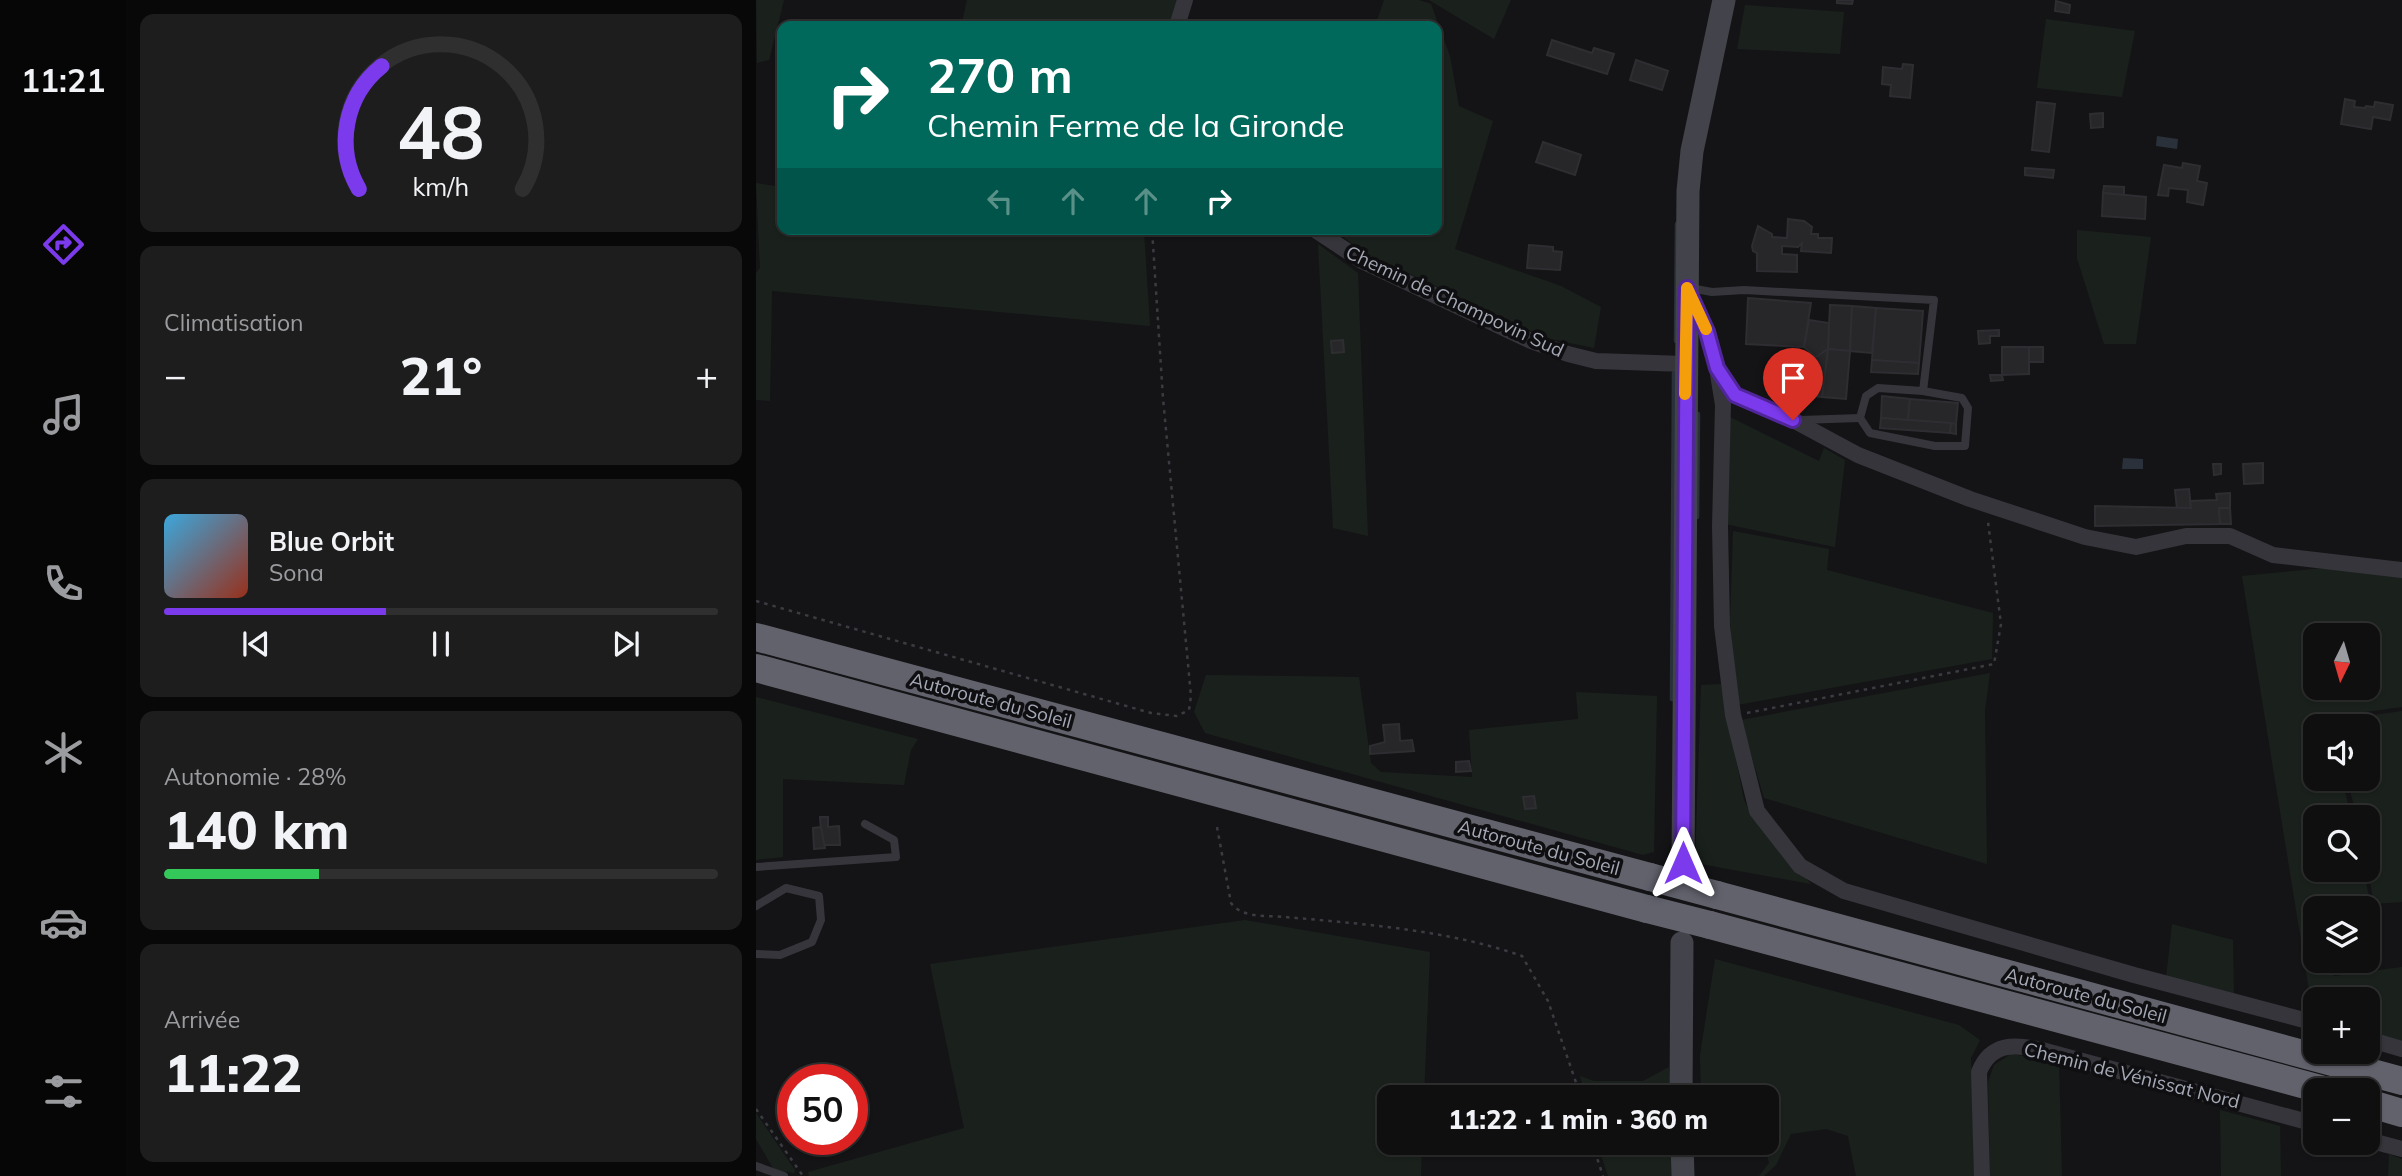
<!DOCTYPE html>
<html lang="fr">
<meta charset="utf-8">
<style>
:root{--surface:#0f0f10;--page:#1d1d1e;--text:#f1f3f6;--muted:#9b9c9f;--line:#2f2f30;--accent:#7c3aed}
body{margin:0;font-family:Mulish,sans-serif;background:var(--page);color:var(--text);height:100vh;display:flex;flex-direction:column;font-size:26px;white-space:nowrap}
*{box-sizing:border-box;margin:0}
p{font-size:23px;color:var(--muted)}
.icon{flex:none;width:38px;height:38px;fill:none;stroke:currentColor;stroke-width:2;stroke-linecap:round;stroke-linejoin:round}
.map{position:relative;flex:1;overflow:hidden}
.side{display:flex;flex-direction:column;gap:14px;padding:14px;background:#080809;width:630px}
.side>*{flex:none}
.banner{position:absolute;left:21px;top:21px;width:665px;height:214px;border-radius:14px;box-shadow:0 2px 5px #0004,0 0 0 2px var(--line);background:#00695c;color:#fff;overflow:hidden}
.needle{width:46px;rotate:185deg}
.controls{position:absolute;left:1547px;top:623px;display:grid;gap:14px}
.controls a{display:grid;place-items:center;width:77px;height:77px;border-radius:14px;background:var(--surface);box-shadow:0 2px 5px #0004,0 0 0 2px var(--line);font-size:35px}
.speed{position:absolute;left:21px;top:1064px;display:flex;gap:14px;font-size:35px;font-weight:700;text-align:center}
.speed>*{display:grid;place-content:center;width:91px;height:91px;border-radius:50%;background:var(--surface);box-shadow:0 2px 5px #0004,0 0 0 2px var(--line);line-height:1}
.speed .limit{border:10px solid #d22;background:#fff;color:#111}
.pin{position:absolute;display:grid;place-items:center;width:60px;height:60px;color:#fff;margin:-72px -30px;border-radius:50% 50% 50% 0;rotate:-45deg;box-shadow:0 0 7px #0007}
.pin .icon{rotate:45deg}
.me{position:absolute;width:77px;margin:-38px;rotate:0deg;stroke-linejoin:round;filter:drop-shadow(0 0 5px #0008)}
.turn{display:flex;align-items:center;gap:24px;height:147px;padding:0 35px;font-size:32px}
.turn .icon{width:91px;height:91px;stroke-width:2.5}
.turn b{display:block;font-size:49px;line-height:60px}
.lanes{display:flex;align-items:center;height:66px;padding:0 35px;background:#0003;justify-content:center;gap:35px;direction:ltr}
.lanes .off{opacity:.35}
.big{font-size:52px;font-weight:800;line-height:1.1}
.side .widget{flex:1;display:flex;flex-direction:column;justify-content:center;gap:10px;min-width:0;padding:0 24px;border-radius:14px;background:var(--page)}
.side .dial{align-items:center;gap:0}
.dial svg{height:182px;overflow:visible;fill:none;stroke:var(--line);stroke-width:7;stroke-linecap:round;text-anchor:middle}
.dial text{fill:var(--text);stroke:none}
.song{display:flex;align-items:center;gap:21px}
.cover{width:84px;height:84px;border-radius:10px;background:linear-gradient(135deg,hsl(200 70% 55%),hsl(10 70% 35%))}
.played{height:7px;border-radius:4px;background:linear-gradient(90deg,var(--accent) 40%,var(--line) 40%)}
.keys{display:flex;justify-content:space-around;direction:ltr}
.heat{display:flex;justify-content:space-between;align-items:center;font-size:38px;direction:ltr}
.charge{height:10px;border-radius:5px;background:linear-gradient(90deg,#34c759 28%,var(--line) 0)}
.trip{position:absolute;left:621px;top:1085px;width:402px;height:70px;border-radius:14px;background:var(--surface);box-shadow:0 2px 5px #0004,0 0 0 2px var(--line);font-weight:800;line-height:70px;text-align:center}
main{display:flex;flex:1;min-height:0}
.tabs{display:flex;flex-direction:column;width:126px;justify-content:space-around;align-items:center;background:#060606;color:var(--muted)}
.tabs .icon{width:49px;height:49px}
.tabs .on{color:var(--accent)}
.tabs b{font-size:32px;color:var(--text)}
.map>svg:first-child{display:block}
.green{fill:#1a211c;fill-rule:evenodd}
.water{fill:#2a313a}
.lines{fill:none;stroke-linecap:round;stroke-linejoin:round}
.stream{stroke:#2a313a;stroke-width:4.5}
.building{fill:#27272a;stroke:#2e2e32;stroke-width:2}
.path{stroke:#3b3c42;stroke-width:2.5;stroke-dasharray:3.5 5;stroke-linecap:butt}
.lane{stroke:#35353b;stroke-width:8}
.street{stroke:#35353b;stroke-width:16}
.secondary{stroke:#43444b;stroke-width:23}
.highway{stroke:#61626c;stroke-width:28}
.highway-bridge{stroke:#61626c;stroke-width:28}
.route-casing{stroke:#51269a;stroke-width:18}
.route{stroke:#7c3aed;stroke-width:12}
.slow{stroke:#f59e0b;stroke-width:12}
.labels{text-anchor:middle;stroke-width:7;stroke-linejoin:round;paint-order:stroke}
.street-label{font-size:19px;fill:#a5a9b6;stroke:#0f0f11}
</style>
<main>
<nav class="tabs">
<b>11:21</b>
<svg class="icon on" aria-label="directions" viewBox="0 0 24 24"><path d="M12 3l9 9-9 9-9-9zM9 14v-3h6M13 9l2 2-2 2"/></svg>
<svg class="icon" aria-label="music" viewBox="0 0 24 24"><path d="M9 18V5l10-2v13"/><circle cx="6" cy="18" r="3"/><circle cx="16" cy="16" r="3"/></svg>
<svg class="icon" aria-label="phone" viewBox="0 0 24 24"><path d="M5 4h4l2 5-3 2q2 4 5 5l2-3 5 2v4C11 20 4 13 5 4z"/></svg>
<svg class="icon" aria-label="climate" viewBox="0 0 24 24"><path d="M12 3v18M4 7l16 10M4 17L20 7"/></svg>
<svg class="icon" aria-label="car" viewBox="0 0 24 24"><path d="M5 17H2v-5l4-1 3-4h7l3 4 3 1v5h-3M9 17h6M6 11h13"/><circle cx="7" cy="17" r="2"/><circle cx="17" cy="17" r="2"/></svg>
<svg class="icon" aria-label="filters" viewBox="0 0 24 24"><path d="M4 7h16M4 17h16"/><circle cx="9" cy="7" r="2"/><circle cx="15" cy="17" r="2"/></svg>
</nav>
<section class="side">
<div class="widget dial"><svg viewBox="0 0 100 80">
<path d="M14 69A42 42 0 1 1 86 69"/>
<path d="M14 69A42 42 0 0 1 24 15" stroke="#7c3aed"/>
<text x="50" y="56" font-size="32" font-weight="700">48</text>
<text x="50" y="72" font-size="11">km/h</text>
</svg></div>
<div class="widget"><p>Climatisation</p>
<div class="heat"><a>−</a><b class="big">21°</b><a>+</a></div>
</div>
<div class="widget">
<div class="song"><i class="cover"></i><div><b>Blue Orbit</b><p>Sona</p></div></div>
<div class="played"></div>
<div class="keys"><svg class="icon" aria-label="previous" viewBox="0 0 24 24"><path d="M18 5L8 12l10 7zM5 5v14"/></svg><svg class="icon" aria-label="pause" viewBox="0 0 24 24"><path d="M8 5v14M16 5v14"/></svg><svg class="icon" aria-label="next" viewBox="0 0 24 24"><path d="M6 5l10 7-10 7zM19 5v14"/></svg></div>
</div>
<div class="widget"><p>Autonomie · 28%</p><b class="big">140 km</b><div class="charge"></div></div>
<div class="widget"><p>Arrivée</p><b class="big">11:22</b></div>
</section>
<div class="map">
<svg width="1646" height="1176" viewBox="0 0 1646 1176">
<rect width="100%" height="100%" fill="#141416"/>
<g class="green">
<path d="M0 0H28L13 60 1 63Z"/>
<path d="M211 0H422L414 26H205Z"/>
<path d="M628 0H663L675 4 694 56 703 106 737 121 699 249 805 286 845 307 838 348 790 338 607 252 577 229H681V26H619Z"/>
<path d="M673 0H755L738 39Z"/>
<path d="M989 5 1088 12 1084 54 981 49Z"/>
<path d="M1290 19 1379 31 1366 97 1281 88Z"/>
<path d="M0 183 26 187V229L388 231 394 326 16 291 14 401 0 400V273L4 268Z"/>
<path d="M1321 230 1395 237 1380 344H1348L1321 258Z"/>
<path d="M562 244 602 273 612 536 577 528Z"/>
<path d="M974 417 1063 461 1068 448 1089 460 1079 547 969 524Z"/>
<path d="M977 531 1073 549 1071 570 1237 613 1236 659 981 705 974 622Z"/>
<path d="M1578 567 1646 575V707L1572 717 1574 726H1559V779H1586L1595 817H1559V870H1607L1614 900 1590 908H1559V961H1576L1578 976 1646 967V1043L1612 1032V999H1559L1557 1015 1486 576ZM1559 635H1612V688H1559Z"/>
<path d="M1234 673 1229 711 1231 864 1008 798 985 720Z"/>
<path d="M450 675 603 677 615 763 625 772 716 777 713 730 822 719 820 692 901 696 898 852 887 855 449 733 438 712Z"/>
<path d="M965 684 988 800 996 817 1055 884 939 863 945 685Z"/>
<path d="M0 697 162 739 155 750 148 785 27 779V857L0 860Z"/>
<path d="M1646 711V902L1618 904 1612 870V817H1601L1591 779H1612V726H1577L1576 721Z"/>
<path d="M489 920 674 952 668 1097H634V1143H666L665 1176H53L52 1172 208 1128 174 964Z"/>
<path d="M1416 924 1477 940 1478 996 1410 978Z"/>
<path d="M959 959 1203 1025 1224 1040 1215 1058 1220 1176H1100L1092 1136 1070 1129 1035 1134 1020 1165 1008 1176H1003L1013 1163 1008 1143H1012V1097H945L944 1055Z"/>
<path d="M1255 1054 1303 1062 1306 1176H1234L1232 1082 1238 1065Z"/>
<path d="M913 1067 914 1097H830L824 1076 838 1081H887Z"/>
<path d="M1464 1110 1524 1126 1525 1176H1465Z"/>
<path d="M0 1113 39 1170 38 1173 18 1170 0 1139Z"/>
<path d="M841 1143H915V1176H852Z"/>
<path d="M1633 1154 1646 1159V1176H1632Z"/>
</g>
<g class="water">
<path d="M1401 136 1422 139 1421 149 1400 146Z"/>
<path d="M1367 458 1387 459V469H1366Z"/>
</g>
<g class="lines">
<g class="stream">
<path d="M920 341 921 224"/>
<path d="M941 517 942 414"/>
<path d="M916 699 918 373"/>
</g>
</g>
<g class="building">
<path d="M1081 0H1097L1096 4 1081 3Z"/>
<path d="M1300 1 1314 5 1313 13 1299 11Z"/>
<path d="M796 40 836 53 838 48 858 54 851 74 791 55Z"/>
<path d="M880 60 912 71 906 90 874 80Z"/>
<path d="M1147 64 1157 65 1154 98 1134 96 1135 85 1126 84 1127 67 1146 69Z"/>
<path d="M1589 99 1599 101 1598 107 1609 108 1610 106 1618 107 1619 102 1637 105 1634 120 1617 117 1615 129 1585 124Z"/>
<path d="M1281 102 1299 104 1293 152 1276 150Z"/>
<path d="M1347 113V127L1335 128 1334 114Z"/>
<path d="M787 142 825 155 819 175 780 162Z"/>
<path d="M1427 163 1444 166 1441 181 1451 183 1447 205 1431 202 1432 190 1413 188 1412 196 1402 195 1408 165 1426 168Z"/>
<path d="M1269 168 1298 170 1297 178 1269 175Z"/>
<path d="M1348 186 1368 187V195L1347 193Z"/>
<path d="M1347 193 1390 197 1389 219 1346 216Z"/>
<path d="M1032 219 1048 221 1056 227 1055 234H1062V238H1076L1075 253 1045 251 1046 243 1042 247 1026 246V254L1041 255V272L1001 271V253L997 251 996 246 1002 226 1016 234V237L1031 238Z"/>
<path d="M773 245 797 247V251L806 252 804 270 771 268Z"/>
<path d="M992 298 1055 303 1048 347 990 344Z"/>
<path d="M1074 305 1096 306 1094 351 1072 349Z"/>
<path d="M1096 306 1120 308 1116 353 1094 351Z"/>
<path d="M1120 308 1167 311 1163 363 1116 360Z"/>
<path d="M1053 320 1073 323 1072 349 1060 357 1048 347Z"/>
<path d="M1243 330V336H1234V343L1223 344 1222 331Z"/>
<path d="M587 340 588 352 576 353 575 341Z"/>
<path d="M1246 347H1273V374L1246 375Z"/>
<rect x="1273" y="347" width="14" height="15"/>
<path d="M1072 349 1094 351 1090 399 1066 397Z"/>
<path d="M1072 349 1066 397 1043 395 1045 367Z"/>
<path d="M1116 360 1163 363 1162 374 1115 372Z"/>
<path d="M1234 375H1246L1247 380 1235 381Z"/>
<path d="M1126 396 1154 399 1152 420 1125 418Z"/>
<path d="M1154 399 1202 403 1200 424 1152 420Z"/>
<path d="M1125 418 1195 423 1194 433 1124 428Z"/>
<path d="M1195 423 1200 424V434L1194 433Z"/>
<path d="M1507 463V483L1488 484 1487 464Z"/>
<path d="M1457 464H1465V474L1458 475Z"/>
<path d="M1433 489 1435 508 1421 509 1419 490Z"/>
<path d="M1474 493V508H1463L1464 524 1339 526V506L1435 508 1434 501 1461 500 1460 494Z"/>
<path d="M1463 508H1474L1475 524H1464Z"/>
<path d="M643 724 644 741 656 740 658 751 614 754V746L629 742 627 725Z"/>
<path d="M713 761 715 771 700 772V762Z"/>
<path d="M778 796 780 808 769 809 767 797Z"/>
<path d="M64 817H72V827L83 826 84 845H66Z"/>
<path d="M65 827 69 848 58 849 57 828Z"/>
</g>
<g class="lines">
<g class="path">
<path d="M0 601 395 713 421 716 433 710 435 696 407 398 396 229"/>
<path d="M991 713 1238 664 1245 624 1232 522"/>
<path d="M461 827 475 903C487 919 511 915 529 917 608 924 692 930 766 956L792 1001 825 1097"/>
<path d="M0 1109 47 1176"/>
<path d="M836 1143 847 1176"/>
</g>
<g class="lane">
<path d="M934 288 956 292 988 290 1178 300 1167 391 1206 398 1212 408 1209 446H1179L1114 433 1104 418 1110 396 1122 388 1167 391"/>
<path d="M1044 420 1104 418"/>
<path d="M0 867 140 857 138 840 109 824"/>
<path d="M0 906 30 888 63 896 65 920 56 942 24 955 0 954"/>
<path d="M0 1166 28 1176"/>
</g>
<g class="street">
<path d="M421 26 429 0"/>
<path d="M558 229 606 261 775 341 812 354 840 361 929 364"/>
<path d="M934 295 952 332 961 368 979 395 1037 420 1102 455 1214 499 1329 537 1380 547 1430 536H1474L1517 555 1646 570"/>
<path d="M961 368 967 405 964 526 966 626 977 715 1001 811 1044 866 1088 891 1378 975 1559 1023"/>
<path d="M1612 1039 1646 1049"/>
<path d="M1612 1140 1646 1149"/>
<path d="M1226 1176 1223 1072C1235 1042 1259 1044 1286 1050L1559 1124"/>
</g>
<g class="secondary">
<path d="M927 863 932 191 936 151 968 0"/>
<path d="M925 1097 926 943"/>
<path d="M926 1143 927 1176"/>
</g>
<g class="highway">
<path d="M0 637 894 877"/>
<path d="M0 668 891 909"/>
<path d="M961 895 1646 1081"/>
<path d="M954 925 1568 1090"/>
<path d="M1612 1103 1646 1113"/>
</g>
<g class="highway-bridge">
<path d="M894 877 961 895"/>
<path d="M891 909 954 925"/>
</g>
</g>
<g class="lines">
<defs>
<path id="route" d="M927 863 931 288 951 332 961 368 979 395 1037 420"/>
</defs>
<use href="#route" class="route-casing"/>
<use href="#route" class="route"/>
<path class="slow" d="M929 394 931 288 950 329"/>
</g>
<g class="labels">
<g class="street-label">
<text transform="translate(699 301) rotate(25)" y="7">Chemin de Champovin Sud</text>
<text transform="translate(235 700) rotate(15)" y="7">Autoroute du Soleil</text>
<text transform="translate(783 847) rotate(15)" y="7">Autoroute du Soleil</text>
<text transform="translate(1330 995) rotate(15)" y="7">Autoroute du Soleil</text>
<text transform="translate(1376 1075) rotate(14)" y="7">Chemin de Vénissat Nord</text>
</g>
</g>
</svg>
<div class="controls">
<a><svg class="needle" viewBox="-14 -14 28 28"><path d="M0-13l5 13h-10z" fill="#e53935"/><path d="M0 13l5-13h-10z" fill="#9b9c9f"/></svg></a>
<a><svg class="icon" aria-label="sound" viewBox="0 0 24 24"><path d="M4 9h4l5-4v14l-5-4H4zM17 9q2 3 0 6"/></svg></a>
<a><svg class="icon" aria-label="search" viewBox="0 0 24 24"><circle cx="10" cy="10" r="6"/><path d="M15 15l6 6"/></svg></a>
<a><svg class="icon" aria-label="layers" viewBox="0 0 24 24"><path d="M12 4l9 5-9 5-9-5zM3 14l9 5 9-5"/></svg></a>
<a>+</a>
<a>−</a>
</div>
<div class="speed"><div class="limit">50</div></div>
<div class="pin" style="left:1037px;top:420px;background:#d93025"><svg class="icon" aria-label="arrive" viewBox="0 0 24 24"><path d="M6 21V4h12l-3 4 3 4H6"/></svg></div>
<svg class="me" style="left:927px;top:863px" viewBox="-20 -20 40 40"><path d="M0-17L14 15 0 8-14 15z" fill="#7c3aed" stroke="#fff" stroke-width="4"/></svg>
<div class="trip">11:22 · 1 min · 360 m</div>
<div class="banner">
<div class="turn"><svg class="icon" aria-label="right" viewBox="0 0 24 24"><path d="M7 20v-9h11M14 6l5 5-5 5"/></svg><div><b>270 m</b>Chemin Ferme de la Gironde</div></div>
<div class="lanes"><svg class="icon off" aria-label="left" viewBox="0 0 24 24"><path d="M17 20v-9H6M10 6l-5 5 5 5"/></svg><svg class="icon off" aria-label="ahead" viewBox="0 0 24 24"><path d="M12 20V5M6 11l6-6 6 6"/></svg><svg class="icon off" aria-label="ahead" viewBox="0 0 24 24"><path d="M12 20V5M6 11l6-6 6 6"/></svg><svg class="icon" aria-label="right" viewBox="0 0 24 24"><path d="M7 20v-9h11M14 6l5 5-5 5"/></svg></div>
</div>
</div>
</main>
